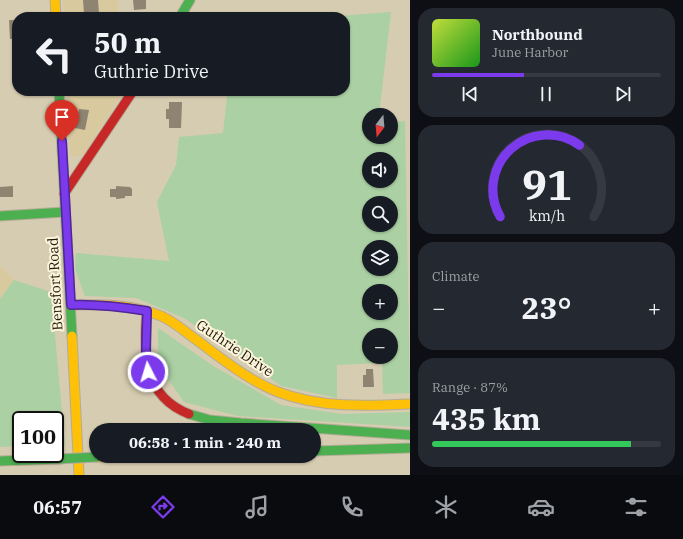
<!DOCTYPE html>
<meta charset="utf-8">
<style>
:root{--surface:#171b24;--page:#242831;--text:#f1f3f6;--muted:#9ea1a6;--line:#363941;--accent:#7c3aed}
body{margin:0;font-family:"IBM Plex Serif",serif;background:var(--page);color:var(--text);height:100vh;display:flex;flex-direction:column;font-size:15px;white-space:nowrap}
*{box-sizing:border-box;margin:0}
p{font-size:13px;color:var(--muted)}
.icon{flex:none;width:22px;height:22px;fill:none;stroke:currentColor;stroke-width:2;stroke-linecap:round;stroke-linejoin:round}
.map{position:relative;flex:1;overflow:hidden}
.panel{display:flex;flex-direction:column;gap:8px;padding:8px;background:#0d0f14;width:273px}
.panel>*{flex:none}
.hud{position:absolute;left:12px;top:12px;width:338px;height:84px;border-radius:16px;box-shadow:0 1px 3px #0004;background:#171b24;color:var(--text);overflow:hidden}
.needle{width:26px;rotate:196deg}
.tools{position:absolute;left:362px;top:108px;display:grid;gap:8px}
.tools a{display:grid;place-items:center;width:36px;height:36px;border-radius:50%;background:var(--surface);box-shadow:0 1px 3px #0004;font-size:20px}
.speed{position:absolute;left:12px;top:411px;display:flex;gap:8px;font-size:20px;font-weight:700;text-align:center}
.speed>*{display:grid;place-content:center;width:52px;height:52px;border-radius:50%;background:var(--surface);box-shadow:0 1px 3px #0004;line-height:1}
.speed .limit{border:2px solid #111;border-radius:6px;background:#fff;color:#111}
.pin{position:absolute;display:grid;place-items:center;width:34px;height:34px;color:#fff;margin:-41px -17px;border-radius:50% 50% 50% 0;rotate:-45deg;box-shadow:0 0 4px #0007}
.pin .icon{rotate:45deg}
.me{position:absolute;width:44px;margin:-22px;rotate:355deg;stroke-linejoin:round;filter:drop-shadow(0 0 3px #0008)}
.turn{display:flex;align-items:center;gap:14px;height:84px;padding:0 16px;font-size:18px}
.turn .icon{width:52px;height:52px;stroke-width:2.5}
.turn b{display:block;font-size:28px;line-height:34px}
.big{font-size:30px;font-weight:800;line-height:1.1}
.panel .tile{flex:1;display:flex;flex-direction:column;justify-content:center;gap:6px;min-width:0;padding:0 14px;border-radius:16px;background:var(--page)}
.panel .dial{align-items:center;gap:0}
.dial svg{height:104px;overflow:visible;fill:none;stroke:var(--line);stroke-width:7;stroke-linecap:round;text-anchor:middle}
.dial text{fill:var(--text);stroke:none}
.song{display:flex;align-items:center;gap:12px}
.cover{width:48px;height:48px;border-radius:6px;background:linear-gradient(135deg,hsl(70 70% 55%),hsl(120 70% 35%))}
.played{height:4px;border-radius:2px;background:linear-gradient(90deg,var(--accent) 40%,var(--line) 40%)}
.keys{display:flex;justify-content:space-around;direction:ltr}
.heat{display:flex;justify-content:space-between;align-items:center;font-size:22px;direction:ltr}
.charge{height:6px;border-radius:3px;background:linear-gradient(90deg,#34c759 87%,var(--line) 0)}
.trip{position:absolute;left:89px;top:423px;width:232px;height:40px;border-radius:20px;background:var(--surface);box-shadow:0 1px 3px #0004;font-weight:800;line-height:40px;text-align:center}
.tab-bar{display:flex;height:64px;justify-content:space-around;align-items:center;background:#090b0e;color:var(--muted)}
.tab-bar .icon{width:28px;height:28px}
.tab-bar .current{color:var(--accent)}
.tab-bar b{font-size:18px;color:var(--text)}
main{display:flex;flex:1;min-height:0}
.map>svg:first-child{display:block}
.built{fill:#d9c99e}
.green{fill:#abd0a3;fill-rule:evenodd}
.building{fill:#8e8471}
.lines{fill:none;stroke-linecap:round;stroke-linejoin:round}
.fast-casing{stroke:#b3ac96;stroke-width:11}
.slow-casing{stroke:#b3ac96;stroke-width:11}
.jam-casing{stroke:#b3ac96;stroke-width:11}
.fast{stroke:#4caf50;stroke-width:9}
.slow{stroke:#ffc107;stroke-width:9}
.jam{stroke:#c62828;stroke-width:9}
.fast-bridge-casing{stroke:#b6a8a3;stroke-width:11;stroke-linecap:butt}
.fast-bridge{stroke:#4caf50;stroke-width:9}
.route-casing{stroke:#51269a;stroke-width:10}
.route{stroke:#7c3aed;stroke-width:7}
.labels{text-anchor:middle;stroke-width:4;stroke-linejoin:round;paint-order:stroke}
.street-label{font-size:14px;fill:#211b08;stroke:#fdf4dc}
</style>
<main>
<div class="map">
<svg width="410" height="475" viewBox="0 0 410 475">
<rect width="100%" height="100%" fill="#d6ccb1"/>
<g class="built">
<path d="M63 0H118V17H64Z"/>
<path d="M67 91H124L83 155 70 156Z"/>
<path d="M0 265 14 280 0 299Z"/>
</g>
<g class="green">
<path d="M391 12 379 115H369V137H391V122L405 121 410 393 383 394 382 363 337 365V398L281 386 184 318 136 298 85 296 75 269 76 253 169 261 157 202 176 165 179 137 223 133 227 96 215 95 218 91H345V17H325ZM369 159H391V181H369ZM369 203H391V225H369ZM369 247H391V269H369ZM369 291H391V313H369ZM369 335H391V357H369Z"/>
<path d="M14 280 51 292 65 445H55V420H21V446L0 447V299Z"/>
<path d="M158 328 215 367 281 405 342 414 410 412V427L238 416 184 402 158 365Z"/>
</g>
<g class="building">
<path d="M83 0H98L99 13 84 14Z"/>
<path d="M133 0H146V9L134 10Z"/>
<path d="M9 20H17V39H10Z"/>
<path d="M169 102H182L181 128H169V119H166V109H169Z"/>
<path d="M79 109 89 110 85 130 75 128Z"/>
<path d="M13 186V197H0V187Z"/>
<path d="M116 186 130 187 132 189V196H125V198L116 199V197H110V189H116Z"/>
<path d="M366 369H373L374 387H363V375H366Z"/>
</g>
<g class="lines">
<defs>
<g id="fast">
<path d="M180 17 190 0"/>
<path d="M59 91 72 336"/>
<path d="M0 216 65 212"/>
<path d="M189 414 210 420 241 423 410 435"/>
<path d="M314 451 410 448"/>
<path d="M0 461 58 459"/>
</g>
<g id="slow">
<path d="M55 0 56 17"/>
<path d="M71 305C101 304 133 304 161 316 173 321 183 330 194 338 220 357 247 380 278 392 320 408 366 406 410 404"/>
<path d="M72 336 79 475"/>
<path d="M97 457 132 456"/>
</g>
<g id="jam">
<path d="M64 194 133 91"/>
<path d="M147 311C143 353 143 396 189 414"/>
</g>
</defs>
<use href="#fast" class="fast-casing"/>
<use href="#slow" class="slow-casing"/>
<use href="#jam" class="jam-casing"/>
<use href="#fast" class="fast"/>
<use href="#slow" class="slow"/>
<use href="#jam" class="jam"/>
<defs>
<path id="fast-bridge" d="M58 459 97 457"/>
</defs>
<use href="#fast-bridge" class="fast-bridge-casing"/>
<use href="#fast-bridge" class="fast-bridge"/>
</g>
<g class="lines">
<defs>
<path id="route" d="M62 141 71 305C96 304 122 307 147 311L146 350 148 372"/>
</defs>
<use href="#route" class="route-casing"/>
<use href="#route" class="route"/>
</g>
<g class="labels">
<g class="street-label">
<text transform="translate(55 284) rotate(-93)" y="5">Bensfort Road</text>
<text transform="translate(235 348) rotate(34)" y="5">Guthrie Drive</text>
</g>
</g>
</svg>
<div class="tools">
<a><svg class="needle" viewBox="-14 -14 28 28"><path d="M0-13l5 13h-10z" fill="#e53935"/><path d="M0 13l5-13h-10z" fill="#9ea1a6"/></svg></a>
<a><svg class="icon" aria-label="sound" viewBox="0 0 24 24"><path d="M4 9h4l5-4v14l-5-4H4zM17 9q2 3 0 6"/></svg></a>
<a><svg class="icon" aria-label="search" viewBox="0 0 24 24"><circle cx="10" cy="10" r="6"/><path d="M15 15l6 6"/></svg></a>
<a><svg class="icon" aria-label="layers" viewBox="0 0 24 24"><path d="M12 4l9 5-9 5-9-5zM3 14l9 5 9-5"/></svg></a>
<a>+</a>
<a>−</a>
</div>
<div class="speed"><div class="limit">100</div></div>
<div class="pin" style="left:62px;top:141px;background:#d93025"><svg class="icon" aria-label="arrive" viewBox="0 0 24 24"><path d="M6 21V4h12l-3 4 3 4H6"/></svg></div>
<svg class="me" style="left:148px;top:372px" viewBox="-20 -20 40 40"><circle r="17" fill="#7c3aed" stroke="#fff" stroke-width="3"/><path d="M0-11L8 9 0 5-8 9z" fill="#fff"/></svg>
<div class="trip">06:58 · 1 min · 240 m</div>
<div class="hud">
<div class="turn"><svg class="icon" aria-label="left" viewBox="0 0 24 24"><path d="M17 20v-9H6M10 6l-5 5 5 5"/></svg><div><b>50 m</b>Guthrie Drive</div></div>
</div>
</div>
<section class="panel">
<div class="tile">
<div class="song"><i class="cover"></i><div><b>Northbound</b><p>June Harbor</p></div></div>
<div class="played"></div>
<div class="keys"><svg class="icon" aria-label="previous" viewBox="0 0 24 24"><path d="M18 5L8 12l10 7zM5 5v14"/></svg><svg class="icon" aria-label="pause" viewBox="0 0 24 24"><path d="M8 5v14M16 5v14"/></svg><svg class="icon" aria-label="next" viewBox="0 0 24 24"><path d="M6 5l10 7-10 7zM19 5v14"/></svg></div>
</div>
<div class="tile dial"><svg viewBox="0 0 100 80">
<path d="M14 69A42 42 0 1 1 86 69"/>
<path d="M14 69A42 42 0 0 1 75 14" stroke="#7c3aed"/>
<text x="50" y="56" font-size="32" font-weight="700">91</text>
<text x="50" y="72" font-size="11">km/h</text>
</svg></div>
<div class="tile"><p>Climate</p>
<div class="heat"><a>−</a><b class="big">23°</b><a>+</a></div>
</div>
<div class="tile"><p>Range · 87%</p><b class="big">435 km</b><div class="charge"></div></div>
</section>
</main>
<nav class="tab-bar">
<b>06:57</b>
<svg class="icon current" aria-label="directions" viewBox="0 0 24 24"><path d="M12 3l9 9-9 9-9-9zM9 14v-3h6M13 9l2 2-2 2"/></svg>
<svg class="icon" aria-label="music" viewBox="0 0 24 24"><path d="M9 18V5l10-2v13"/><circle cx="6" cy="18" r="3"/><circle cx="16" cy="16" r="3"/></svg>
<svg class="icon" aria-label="phone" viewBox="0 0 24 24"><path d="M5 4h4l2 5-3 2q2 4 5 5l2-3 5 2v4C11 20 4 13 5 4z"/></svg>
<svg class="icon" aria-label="climate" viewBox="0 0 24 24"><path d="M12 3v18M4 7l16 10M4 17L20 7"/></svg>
<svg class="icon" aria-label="car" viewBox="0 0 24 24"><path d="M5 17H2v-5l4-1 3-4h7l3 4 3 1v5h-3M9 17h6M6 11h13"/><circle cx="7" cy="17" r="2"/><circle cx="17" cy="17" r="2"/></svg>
<svg class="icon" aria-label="filters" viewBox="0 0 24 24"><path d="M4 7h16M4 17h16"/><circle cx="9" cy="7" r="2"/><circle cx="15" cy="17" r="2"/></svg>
</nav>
